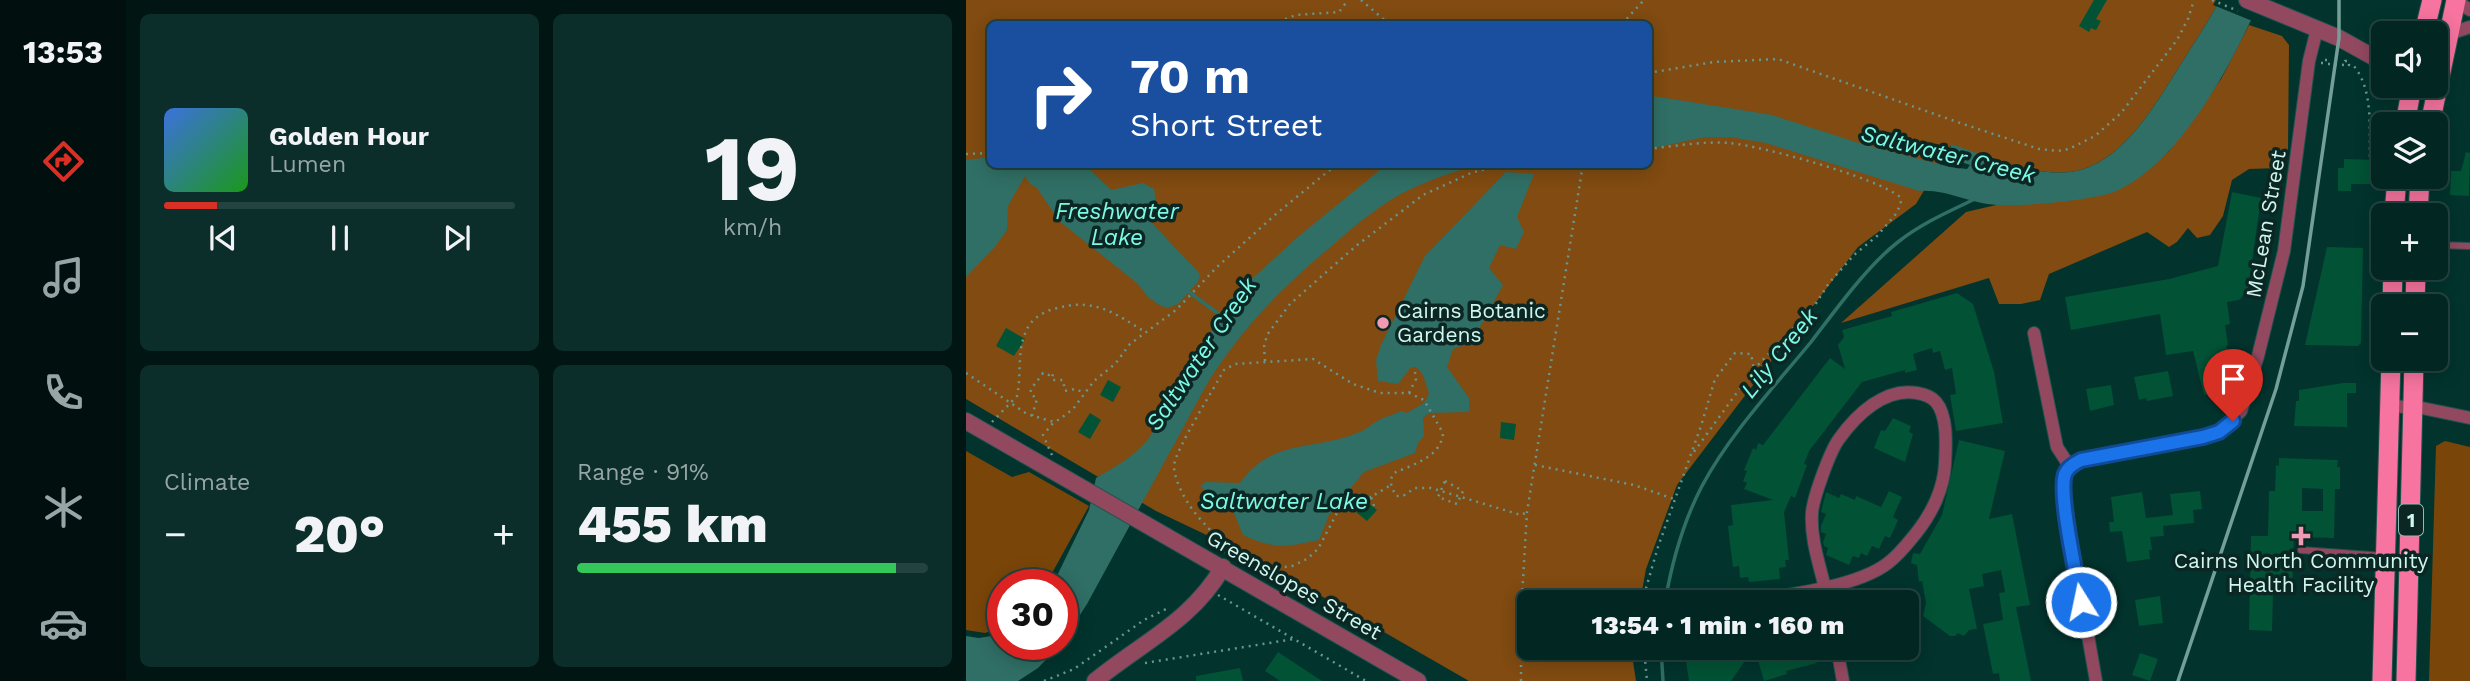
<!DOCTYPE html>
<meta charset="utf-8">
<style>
:root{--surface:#022622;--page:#0c2e2a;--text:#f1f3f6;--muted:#96a5a5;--line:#234340;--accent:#d93025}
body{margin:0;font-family:"Work Sans",sans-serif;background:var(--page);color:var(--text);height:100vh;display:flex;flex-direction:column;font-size:26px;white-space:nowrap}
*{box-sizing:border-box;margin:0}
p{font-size:23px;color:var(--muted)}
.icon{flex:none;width:38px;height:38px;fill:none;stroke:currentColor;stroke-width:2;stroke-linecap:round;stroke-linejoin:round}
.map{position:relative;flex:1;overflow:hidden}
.panel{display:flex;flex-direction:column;gap:14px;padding:14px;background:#011513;width:840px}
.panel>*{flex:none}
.guide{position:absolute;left:21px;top:21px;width:665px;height:147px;border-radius:10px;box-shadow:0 4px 18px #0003,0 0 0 2px var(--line);background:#1a4fa0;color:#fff;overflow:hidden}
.fabs{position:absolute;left:1405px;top:21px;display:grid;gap:14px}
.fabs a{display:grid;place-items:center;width:77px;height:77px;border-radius:10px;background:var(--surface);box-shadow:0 4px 18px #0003,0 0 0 2px var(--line);font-size:35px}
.speed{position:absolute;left:21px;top:569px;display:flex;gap:14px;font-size:35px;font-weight:700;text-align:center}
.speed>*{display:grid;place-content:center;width:91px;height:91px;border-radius:50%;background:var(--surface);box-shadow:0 4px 18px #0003,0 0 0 2px var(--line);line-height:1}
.speed .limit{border:10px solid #d22;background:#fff;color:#111}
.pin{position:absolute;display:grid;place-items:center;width:60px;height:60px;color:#fff;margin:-72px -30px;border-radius:50% 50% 50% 0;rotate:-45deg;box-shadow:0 0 7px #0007}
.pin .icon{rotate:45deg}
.me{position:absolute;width:77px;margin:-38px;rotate:350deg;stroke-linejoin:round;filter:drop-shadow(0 0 5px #0008)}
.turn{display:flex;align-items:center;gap:24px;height:147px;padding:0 28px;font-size:32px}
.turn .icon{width:91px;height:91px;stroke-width:2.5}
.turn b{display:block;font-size:49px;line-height:60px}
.big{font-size:52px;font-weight:800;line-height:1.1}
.panel .tile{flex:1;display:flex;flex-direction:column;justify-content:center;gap:10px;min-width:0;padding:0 24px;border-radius:10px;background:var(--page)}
.panel .dial{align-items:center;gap:0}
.dial b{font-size:91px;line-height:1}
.song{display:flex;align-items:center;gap:21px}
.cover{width:84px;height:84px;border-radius:10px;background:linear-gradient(135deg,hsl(220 70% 55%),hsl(120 70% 35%))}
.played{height:7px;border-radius:4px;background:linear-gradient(90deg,var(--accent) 15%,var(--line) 15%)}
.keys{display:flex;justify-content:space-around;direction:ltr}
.heat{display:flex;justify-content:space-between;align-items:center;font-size:38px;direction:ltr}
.charge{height:10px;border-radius:5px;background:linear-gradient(90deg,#34c759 91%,var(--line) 0)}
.panel .tiles{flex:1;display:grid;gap:14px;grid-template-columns:repeat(2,1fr)}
.trip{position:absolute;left:551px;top:590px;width:402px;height:70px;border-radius:10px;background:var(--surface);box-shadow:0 4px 18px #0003,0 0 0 2px var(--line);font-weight:800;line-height:70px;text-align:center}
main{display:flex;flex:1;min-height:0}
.dock{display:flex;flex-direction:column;width:126px;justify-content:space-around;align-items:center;background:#010f0e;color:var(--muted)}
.dock .icon{width:49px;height:49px}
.dock .selected{color:var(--accent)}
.dock b{font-size:32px;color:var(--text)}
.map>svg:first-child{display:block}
.green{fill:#7a4509}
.forest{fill:#814b11;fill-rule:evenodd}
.water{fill:#306f65}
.pier{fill:#02332d}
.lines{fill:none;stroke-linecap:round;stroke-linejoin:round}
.stream{stroke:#306f65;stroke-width:3.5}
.building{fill:#025235;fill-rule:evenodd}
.service-casing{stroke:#23524c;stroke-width:8}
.minor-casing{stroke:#23524c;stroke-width:14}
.tertiary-casing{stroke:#23524c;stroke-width:18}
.trunk-casing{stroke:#23524c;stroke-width:21}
.path{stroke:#6a968f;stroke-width:2.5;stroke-dasharray:2 5;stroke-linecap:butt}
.service{stroke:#924960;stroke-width:6}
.minor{stroke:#924960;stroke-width:12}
.tertiary{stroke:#924960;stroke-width:16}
.trunk{stroke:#f6749f;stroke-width:19}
.rail{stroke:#739f98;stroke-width:3.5}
.route-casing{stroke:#114b97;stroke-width:18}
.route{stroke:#1a73e8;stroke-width:12}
.poi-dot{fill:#f19ab3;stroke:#0c2723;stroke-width:2.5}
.labels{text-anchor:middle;stroke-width:7;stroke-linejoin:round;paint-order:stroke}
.shield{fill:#0c2723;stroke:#94b9b2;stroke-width:2}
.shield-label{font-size:19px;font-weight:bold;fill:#cff7ef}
.street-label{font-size:21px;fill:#cff7ef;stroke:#0c2723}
.poi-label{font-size:21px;fill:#cff7ef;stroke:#0c2723;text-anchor:start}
.water-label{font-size:23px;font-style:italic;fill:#7cfae6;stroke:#0c2723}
</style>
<main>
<nav class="dock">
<b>13:53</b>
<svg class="icon selected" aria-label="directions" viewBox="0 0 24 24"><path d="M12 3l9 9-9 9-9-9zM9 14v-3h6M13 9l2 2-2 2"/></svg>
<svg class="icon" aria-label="music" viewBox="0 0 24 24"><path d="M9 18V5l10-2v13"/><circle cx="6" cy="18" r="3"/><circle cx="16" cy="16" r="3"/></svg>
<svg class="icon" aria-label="phone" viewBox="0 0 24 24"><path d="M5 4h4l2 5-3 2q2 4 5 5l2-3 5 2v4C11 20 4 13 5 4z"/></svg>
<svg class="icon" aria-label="climate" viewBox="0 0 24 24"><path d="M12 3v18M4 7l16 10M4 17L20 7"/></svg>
<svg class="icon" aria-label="car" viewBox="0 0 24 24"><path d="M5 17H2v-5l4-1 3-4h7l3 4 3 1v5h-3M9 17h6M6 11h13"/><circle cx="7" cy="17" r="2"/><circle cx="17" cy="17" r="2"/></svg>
</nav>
<section class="panel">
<div class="tiles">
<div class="tile">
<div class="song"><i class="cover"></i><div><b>Golden Hour</b><p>Lumen</p></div></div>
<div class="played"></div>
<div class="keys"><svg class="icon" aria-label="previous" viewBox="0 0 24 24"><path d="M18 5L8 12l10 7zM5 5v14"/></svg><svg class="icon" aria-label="pause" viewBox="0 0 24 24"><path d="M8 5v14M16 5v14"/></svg><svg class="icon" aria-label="next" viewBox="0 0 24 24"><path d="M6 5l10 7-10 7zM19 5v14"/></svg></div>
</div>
<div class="tile dial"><b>19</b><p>km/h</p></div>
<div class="tile"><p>Climate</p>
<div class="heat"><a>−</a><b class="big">20°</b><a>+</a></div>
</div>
<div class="tile"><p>Range · 91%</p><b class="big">455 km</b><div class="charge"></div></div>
</div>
</section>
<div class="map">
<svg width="1504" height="681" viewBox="0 0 1504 681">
<rect width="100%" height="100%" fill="#02332d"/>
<g class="green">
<path d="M1479 441 1504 447V681H1463L1470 446Z"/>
<path d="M0 451 46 477 63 472 123 506 80 584H37V627L19 633 0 630Z"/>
</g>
<g class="forest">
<path d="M0 0H1254C1242 22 1228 43 1215 64 1190 103 1156 166 1104 172 1064 176 1022 156 985 145L950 204 892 247 711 485 680 569 674 602H564V648H665L670 681H503L291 559 190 511 0 399ZM24 24H682V164H24Z"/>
<path d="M1283 25 1316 36 1323 45 1322 149 1313 168 1283 169 1266 180 1257 216 1244 235 1231 238 1222 228 1211 242 1203 247 1181 232 1083 274 1074 300 1055 304H1033L1023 278 875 323 1000 212 1030 205 1105 200 1202 152 1255 79Z"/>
</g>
<g class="water">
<path d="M1254 0H1294C1267 62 1214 165 1148 192 1128 200 1054 207 1031 205 1004 204 981 189 953 191L800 143 764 137H739L683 149V96L693 97 806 115 896 144 984 167 1001 169 1004 165 983 158 985 144C1022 156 1064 176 1104 172 1156 166 1190 103 1215 64 1228 43 1242 22 1254 0Z"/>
<path d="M24 157V164L119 165 145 190 177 183 188 189 190 203 183 215 185 222 234 274 232 282 212 304 201 308 193 305 182 297 171 283 93 221 71 188 64 184 59 176 42 206 41 230 28 248 0 277V160Z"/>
<path d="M420 165H511C483 173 457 182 431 196 408 210 387 227 367 245 317 286 275 329 241 384L121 604 96 643V584H87L123 510 130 478C149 467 169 456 183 438L265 298 333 236Z"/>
<path d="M540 172 568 174 551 217 558 232 550 249 534 245 523 268 537 285 506 342 487 349 481 367 503 398V412L463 413 457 418 458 436 452 443 449 453 398 472 363 515 353 540C319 547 310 550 277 535L263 501 244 495 234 486 240 482 274 483C307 436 351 452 396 431 401 429 405 424 410 422 417 417 427 415 435 411L441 413 458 403 463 394 457 375 450 367H445L432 384 412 381 410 360 415 345 459 256Z"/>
<path d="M37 634V644H95L72 668 52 681H0V636L13 638Z"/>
</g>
<path class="pier" d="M1250 0H1298L1289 22 1247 5Z"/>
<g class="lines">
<g class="stream">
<path d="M223 292 254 315"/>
<path d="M699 602C706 562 717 522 736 486 763 435 808 387 845 342 869 311 901 266 932 242 956 223 984 211 1011 198"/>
<path d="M695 648 697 681"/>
</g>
</g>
<g class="building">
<path d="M1128 0H1141L1130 19 1135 21 1130 30 1125 28 1123 32 1113 26Z"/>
<path d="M1500 152 1504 153 1503 196 1484 195 1485 171H1495Z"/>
<path d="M1378 159 1411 160 1410 184H1385V191H1372V168H1378Z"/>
<path d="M1266 192 1295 198 1282 290 1273 300 1261 302 1264 324 1259 325 1262 345 1260 346 1264 365 1256 366 1260 386H1257L1258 392 1238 395 1227 351 1200 355 1194 314 1105 330 1099 297 1203 279 1252 266Z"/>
<path d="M1361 247 1397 248 1395 343 1392 346 1339 345Z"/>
<path d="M991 293 1007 304 1028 372 1037 423 990 431 984 395 990 394 986 368 979 370 974 351 967 353 966 348 947 354 951 370 939 373V370L896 382 843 451 838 464 841 465 829 498 825 496 818 512 823 560H819L820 567 813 568 814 579 783 582 782 577 774 578 773 566 767 567 764 544 762 526 767 525 765 505 807 500 778 489 781 483 777 481 781 471 778 470 787 448 790 450 792 443 797 445 864 358 879 369 872 345 878 337 876 330 926 316 925 312Z"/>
<path d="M40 328 59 339 48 356 30 346Z"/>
<path d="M1202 371 1207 396 1181 401 1180 398 1173 400 1168 377Z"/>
<path d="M142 380 155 387 147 402 134 395Z"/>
<path d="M1377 383H1390V393H1381V427L1328 426 1330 401H1333V390Z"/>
<path d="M1145 385 1148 405 1124 411 1120 389Z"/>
<path d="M124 413 135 420 124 439 112 432Z"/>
<path d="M927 418 945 426 943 432 947 434 939 462 908 448 915 430 919 431Z"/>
<path d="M535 422 550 424 548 440 534 438Z"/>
<path d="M993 440 1039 451 1023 519 1046 514 1064 605 1050 607 1065 681H1034L1033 673 1027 674 1017 624 1037 620 1033 593 1039 592 1035 570 1016 574 1018 586 1003 589 1011 629 1003 630 998 636 992 633 989 636H984L957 616 960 603 956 581 953 582 951 565 945 563 947 553 954 554 976 515Z"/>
<path d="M1313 458 1372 460 1371 467H1374V489H1369L1368 538 1328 537 1326 594H1307L1306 631 1283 630 1285 536H1302L1303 491H1309L1310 465 1313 466ZM1336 488 1357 489V511H1336Z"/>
<path d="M923 491 936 497 927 517 932 520 924 538 919 536 913 549 906 546 901 556 895 553 893 558 887 556 883 565 860 555 862 548 858 546 857 542 860 534 855 532V526L860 514 855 512 860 492 873 498 875 494 889 500 890 496 915 507Z"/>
<path d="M1234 491 1236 509 1227 510 1228 523 1197 526 1198 536 1184 537 1186 550H1183L1184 559 1161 562 1156 531 1144 532 1143 522H1148L1145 497 1176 492 1180 518 1207 515 1204 494Z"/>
<path d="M400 501 411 510 401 521 390 512Z"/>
<path d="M1194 596 1197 623 1173 626 1169 600Z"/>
<path d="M718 648H767L781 658 765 681H723Z"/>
<path d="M792 648H847L851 663 820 671 821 674 798 681 789 650Z"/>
<path d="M881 648H900V657L882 658Z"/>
<path d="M312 652 356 681H314L299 671Z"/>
<path d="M1174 653 1192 659 1184 681 1166 675Z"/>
<path d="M274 668 277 681H230V676Z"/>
</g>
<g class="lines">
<defs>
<g id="service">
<path d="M1470 245 1504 246"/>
<path d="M1335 550 1418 556"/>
</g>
<g id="minor">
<path d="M1490 1 1504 10"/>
<path d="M1483 34 1504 27"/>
<path d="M1068 333 1091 447 1104 467"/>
<path d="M1423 406 1456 408 1504 418"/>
<path d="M774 602C814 596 890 588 922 563 934 554 942 543 951 532 966 513 978 488 979 464 980 446 982 416 970 402 965 396 957 394 951 393 919 387 890 415 873 439 864 451 847 498 846 513 844 544 857 573 862 602"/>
<path d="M871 648 877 681"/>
<path d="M1130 681 1097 493 1099 474 1115 460 1245 435 1260 426 1275 411 1292 356 1318 251 1343 61 1351 29"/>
</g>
<g id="tertiary">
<path d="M1281 0 1373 38 1418 63"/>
<path d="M0 421 452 681"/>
<path d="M129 681C175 643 226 621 257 567"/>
</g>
<g id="trunk">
<path d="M1458 33 1466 0"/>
<path d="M1439 124 1446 86"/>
<path d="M1464 124 1490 0"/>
<path d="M1428 215 1431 177"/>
<path d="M1452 215 1454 177"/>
<path d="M1426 306 1427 268"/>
<path d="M1449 306 1450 268"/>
<path d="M1416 681 1425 359"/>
<path d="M1440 681 1448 359"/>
</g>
</defs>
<use href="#service" class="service-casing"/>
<use href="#minor" class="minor-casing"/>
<use href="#tertiary" class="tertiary-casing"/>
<use href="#trunk" class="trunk-casing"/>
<g class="path">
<path d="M395 0 423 24"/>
<path d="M1246 0 1272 11"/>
<path d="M306 24 330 15 373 12 382 0"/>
<path d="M656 24 678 0"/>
<path d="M1355 63H1359V60H1362V64L1379 65V61H1383V65H1387C1408 89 1403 130 1404 160"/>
<path d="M682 73 748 62 812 59 997 124 1073 149 1092 151 1103 149 1129 136 1155 113 1211 40 1222 19 1228 0"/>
<path d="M682 149C709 146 738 141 764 143 796 146 912 178 934 197L935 204 929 215 911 236 888 255 863 283 847 308 788 369"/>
<path d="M0 154 24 153"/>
<path d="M299 361 298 347 301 335 324 304 390 246 457 195 505 173 538 164"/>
<path d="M0 373 61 414 88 422 94 419 107 409 128 381 149 364 164 344 210 310 251 267 310 214 371 164"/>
<path d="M443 393 450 379 449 372"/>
<path d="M66 416 71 399 64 393C67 384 73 380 77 373L83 375 87 373 86 380H97L99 391 109 389 119 393"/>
<path d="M26 422 51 396C56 373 50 349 62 327 67 318 79 311 88 309 127 297 147 312 179 332"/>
<path d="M86 455 77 435 88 422"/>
<path d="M569 465 668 485 708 499"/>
<path d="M479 481 497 491 491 504 472 497Z"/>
<path d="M408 506 405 497 425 485"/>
<path d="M259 553C252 534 235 523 224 506 217 496 208 478 208 466 209 450 249 387 258 370L269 364 347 359 387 384 414 393H443L458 400 477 433C475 457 448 464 428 473 422 481 426 488 430 496H437L449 488H465L555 515 561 512"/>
<path d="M291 571 326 566 341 559 352 549 372 511 387 497H405"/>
<path d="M252 595 328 639"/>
<path d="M676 602 692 547 735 426 749 379 769 353 785 354 788 369 725 456"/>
<path d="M678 648 681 681"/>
<path d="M179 663 328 639 400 681"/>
<path d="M78 681 108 669 178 620 204 607"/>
<path d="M555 681V614L561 512 617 164"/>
</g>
<use href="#service" class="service"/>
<use href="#minor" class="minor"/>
<use href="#tertiary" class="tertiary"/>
<use href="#trunk" class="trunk"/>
<path class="rail" d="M1212 681 1310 389 1337 286 1373 38V0"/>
</g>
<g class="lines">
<defs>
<path id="route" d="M1115 602C1111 577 1092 494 1099 474 1101 468 1109 463 1115 460L1237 437 1253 432 1267 421"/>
</defs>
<use href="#route" class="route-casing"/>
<use href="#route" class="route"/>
</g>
<g class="poi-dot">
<circle cx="417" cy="323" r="7"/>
<path d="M1331.5 525.5h7v7h7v7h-7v7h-7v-7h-7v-7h7z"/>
</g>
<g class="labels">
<rect class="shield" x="1433" y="504.5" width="24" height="31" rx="5"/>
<g class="shield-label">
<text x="1445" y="527">1</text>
</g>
<g class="street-label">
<text transform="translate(1300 224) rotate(-80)" y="7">McLean Street</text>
<text transform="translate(328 585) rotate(30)" y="7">Greenslopes Street</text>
</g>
<g class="poi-label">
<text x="431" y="318">Cairns Botanic<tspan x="431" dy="24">Gardens</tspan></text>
<text x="1335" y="568" text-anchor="middle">Cairns North Community<tspan x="1335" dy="24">Health Facility</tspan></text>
</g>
<g class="water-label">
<text transform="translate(982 154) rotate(14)" y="8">Saltwater Creek</text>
<text x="151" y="219">Freshwater<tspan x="151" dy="26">Lake</tspan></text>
<text transform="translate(813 353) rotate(-51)" y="8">Lily Creek</text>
<text transform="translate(235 354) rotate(-56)" y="8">Saltwater Creek</text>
<text x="318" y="509">Saltwater Lake</text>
</g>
</g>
</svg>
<div class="fabs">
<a><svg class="icon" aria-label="sound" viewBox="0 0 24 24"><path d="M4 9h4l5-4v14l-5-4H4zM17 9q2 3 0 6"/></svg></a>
<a><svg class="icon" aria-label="layers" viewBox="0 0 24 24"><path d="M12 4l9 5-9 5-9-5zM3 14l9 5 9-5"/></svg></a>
<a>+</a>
<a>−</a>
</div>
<div class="speed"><div class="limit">30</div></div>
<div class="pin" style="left:1267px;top:421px;background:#d93025"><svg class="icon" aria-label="arrive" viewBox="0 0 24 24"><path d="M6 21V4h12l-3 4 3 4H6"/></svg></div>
<svg class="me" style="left:1115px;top:602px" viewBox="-20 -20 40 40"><circle r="17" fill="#1a73e8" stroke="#fff" stroke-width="3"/><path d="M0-11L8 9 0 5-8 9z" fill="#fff"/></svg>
<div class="trip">13:54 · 1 min · 160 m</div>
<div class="guide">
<div class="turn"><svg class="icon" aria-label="right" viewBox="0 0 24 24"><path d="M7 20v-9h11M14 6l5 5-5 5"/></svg><div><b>70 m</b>Short Street</div></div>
</div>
</div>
</main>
